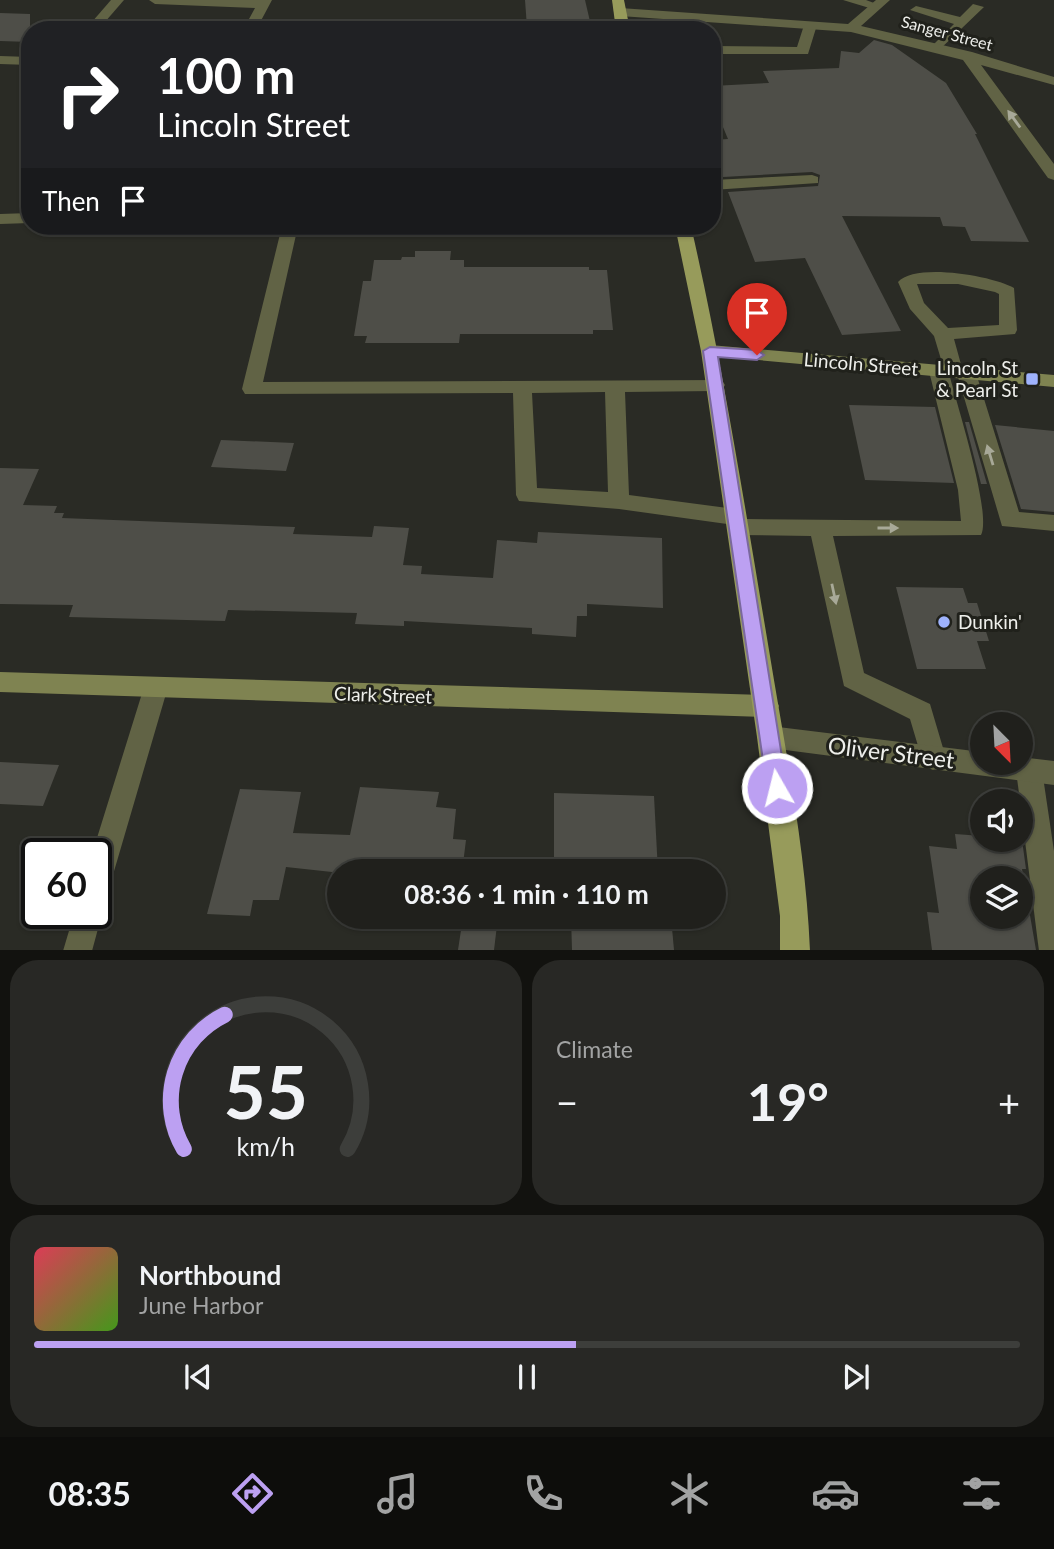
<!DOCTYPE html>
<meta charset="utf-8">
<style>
:root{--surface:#20201c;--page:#282825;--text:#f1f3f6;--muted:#a2a3a3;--line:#3d3e3b;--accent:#bca0f2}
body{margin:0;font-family:Lato,sans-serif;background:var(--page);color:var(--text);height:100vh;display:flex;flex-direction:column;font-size:26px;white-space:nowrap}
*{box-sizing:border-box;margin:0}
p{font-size:23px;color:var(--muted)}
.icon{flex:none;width:38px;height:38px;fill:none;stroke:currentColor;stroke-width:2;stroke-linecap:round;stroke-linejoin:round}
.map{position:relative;height:950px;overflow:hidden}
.panel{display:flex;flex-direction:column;gap:10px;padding:10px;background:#12120f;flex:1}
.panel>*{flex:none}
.banner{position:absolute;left:21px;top:21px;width:700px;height:214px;border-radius:28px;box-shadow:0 2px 5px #0004,0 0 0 2px var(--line);background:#202124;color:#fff;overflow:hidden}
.needle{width:46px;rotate:156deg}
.controls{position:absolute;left:970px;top:712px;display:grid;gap:14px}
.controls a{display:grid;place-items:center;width:63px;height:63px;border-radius:50%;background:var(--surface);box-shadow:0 2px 5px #0004,0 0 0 2px var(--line);font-size:35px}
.speed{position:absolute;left:21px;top:838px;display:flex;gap:14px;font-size:35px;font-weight:700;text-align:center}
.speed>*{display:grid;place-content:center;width:91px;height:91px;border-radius:50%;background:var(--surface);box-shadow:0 2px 5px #0004,0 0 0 2px var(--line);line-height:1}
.speed .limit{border:4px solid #111;border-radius:10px;background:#fff;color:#111}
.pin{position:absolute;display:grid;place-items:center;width:60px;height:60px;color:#fff;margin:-72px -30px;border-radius:50% 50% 50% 0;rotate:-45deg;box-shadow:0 0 7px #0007}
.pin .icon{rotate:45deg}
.me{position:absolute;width:77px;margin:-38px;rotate:352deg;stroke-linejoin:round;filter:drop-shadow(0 0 5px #0008)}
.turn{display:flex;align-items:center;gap:24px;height:147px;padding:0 21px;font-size:32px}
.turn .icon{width:91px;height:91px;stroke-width:2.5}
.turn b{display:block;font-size:49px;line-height:60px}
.then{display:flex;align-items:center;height:66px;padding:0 21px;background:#0003;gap:14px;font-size:26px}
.big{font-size:52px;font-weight:700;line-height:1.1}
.panel .widget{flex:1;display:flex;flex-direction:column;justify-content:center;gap:10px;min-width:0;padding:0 24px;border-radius:28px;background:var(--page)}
.panel .dial{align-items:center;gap:0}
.dial svg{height:182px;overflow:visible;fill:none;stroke:var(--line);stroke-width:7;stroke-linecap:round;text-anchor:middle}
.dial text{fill:var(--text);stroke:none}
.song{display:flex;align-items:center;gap:21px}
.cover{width:84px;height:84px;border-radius:10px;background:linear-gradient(135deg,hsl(350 70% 55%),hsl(100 70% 35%))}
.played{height:7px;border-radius:4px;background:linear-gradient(90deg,var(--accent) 55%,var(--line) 55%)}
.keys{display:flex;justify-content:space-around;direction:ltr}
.heat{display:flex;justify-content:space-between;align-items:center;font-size:38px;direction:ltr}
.panel .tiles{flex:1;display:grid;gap:10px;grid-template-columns:1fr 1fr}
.widget:last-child{grid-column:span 2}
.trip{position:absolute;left:327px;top:859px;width:399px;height:70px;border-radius:35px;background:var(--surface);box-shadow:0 2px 5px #0004,0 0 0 2px var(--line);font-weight:700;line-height:70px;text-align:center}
.tabs{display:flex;height:112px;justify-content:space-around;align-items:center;background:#0d0d0b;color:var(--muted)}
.tabs .icon{width:49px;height:49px}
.tabs .active{color:var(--accent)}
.tabs b{font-size:32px;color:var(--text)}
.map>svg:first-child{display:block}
.building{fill:#4e4e48;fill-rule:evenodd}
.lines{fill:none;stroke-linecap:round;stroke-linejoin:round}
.lane{fill:#616345;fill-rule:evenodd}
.street{fill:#616345;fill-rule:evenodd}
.secondary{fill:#7f8351;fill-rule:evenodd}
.primary{fill:#979b5b;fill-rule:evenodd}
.oneway{fill:#a8a998}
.route{fill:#bca0f2;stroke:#7a689d;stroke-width:2}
.poi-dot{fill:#9fb3fd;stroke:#20211b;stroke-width:2.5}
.labels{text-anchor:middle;stroke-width:6;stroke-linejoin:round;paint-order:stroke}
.far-street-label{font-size:16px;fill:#eeefeb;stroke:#20211b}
.street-label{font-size:19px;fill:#eeefeb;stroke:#20211b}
.poi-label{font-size:19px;fill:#eeefeb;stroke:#20211b;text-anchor:end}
.near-street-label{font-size:23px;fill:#eeefeb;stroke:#20211b}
</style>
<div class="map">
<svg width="1054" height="951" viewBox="0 0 1054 951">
<rect width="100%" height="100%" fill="#2a2b25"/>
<g class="building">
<path d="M525 0H585L592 30 527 27Z"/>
<path d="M0 13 30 14V42L0 41Z"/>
<path d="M874 40 892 45 946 83 977 134H975L1029 242 971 241 965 227 943 226 940 217 842 216 901 331 842 335 805 258 755 262 728 192 818 186 820 175 812 172 723 177 720 170H712V140L728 139 712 101V86L769 83 763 71 839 68 841 51 859 53Z"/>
<path d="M415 251H451L450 260H464V267H589V270H607L613 330H593V334H460L459 343H365L367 336H354L363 281H371L374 260H401L402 257H415Z"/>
<path d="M849 405 935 407 954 483 865 480Z"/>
<path d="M965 422H969L987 484H981Z"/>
<path d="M995 425 1054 431V512L1021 509Z"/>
<path d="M221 440 294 443 286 471 211 467Z"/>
<path d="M0 468 39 469 23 505 57 506 54 513H64L62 518 295 527 293 534 372 537 374 526 409 528 403 565 422 566 421 574 493 578 497 540 537 543 538 532 662 538 663 608 587 604V616H577L576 637 532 634V628L404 621V626L355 624 357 613 228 610 225 621 69 617 73 605 0 604Z"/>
<path d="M896 587 963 588 968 603H977L989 641H977L986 669H917Z"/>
<path d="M0 762 59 765 43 806 0 804Z"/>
<path d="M360 787 439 792 436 807 456 809 453 839 466 840 462 872H332L286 867 279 900H253L250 916 207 914 240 789 301 792 293 833 350 835Z"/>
<path d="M554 793 654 796 658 872H554Z"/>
<path d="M955 834 982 836V840H1022L1026 869H1022L1036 950H932L927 912 939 913 929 846 957 849ZM982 878H1020V917H982Z"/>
<path d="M463 917H498L494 950H458Z"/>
<path d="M571 917H671L674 950H572Z"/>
</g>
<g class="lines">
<g class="lane">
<path d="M111 0H124L98 30H85Z"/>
<path d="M843 0H866L882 6 876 10Z"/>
<path d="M973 4 984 7 938 51 931 47 954 24 910 10 916 6 960 17Z"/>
<path d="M680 13H690L693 30H679Z"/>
<path d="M805 22 817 25 808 54H712V46L797 47Z"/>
<path d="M0 56 30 57V65L0 64Z"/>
<path d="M812 175 818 177V183L712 190V180Z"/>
<path d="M282 226H298L263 382 722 380 725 385 722 390 715 391 625 392 629 495 735 509 743 511 745 519 961 521 958 490 929 371 932 367 943 366 934 336 910 309 898 282C915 262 994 276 1014 288L1017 330 1015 334 954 339 962 368 973 369 976 373 1019 512 1054 515V531L1002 526 958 377H950C957 405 992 514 981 535L833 536 864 673 930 704 946 758 942 766 933 770 924 766 910 719 844 686 811 536 736 535 728 533 727 524 619 509 519 501 516 495 513 393 245 394 242 389ZM917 284H958L995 292 999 294V325L948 328 924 303ZM605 392 608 492 537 488 532 393Z"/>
<path d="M1029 758 1038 762 1042 770 1054 851V951H1039L1016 770 1020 762Z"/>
</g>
<g class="street">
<path d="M149 0H272L256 30H243L255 8 155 4Z"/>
<path d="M876 0H890L861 26 972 52 1054 77V85L981 65 1054 164V180L1048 178 963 60 851 32 620 16 614 12 620 8 848 24Z"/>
<path d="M30 213V223L0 224V214Z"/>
<path d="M156 677 165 680 168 687 110 885 106 895 96 898V854H92L144 687 147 680Z"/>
<path d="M770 726 982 752V763H1020V757L1054 761V785L770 748 761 745 757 737 761 729Z"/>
<path d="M96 903 102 914 92 951H63L74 914H96Z"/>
</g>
<g class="secondary">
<path d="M710 345 1054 375V387L703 355 701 351Z"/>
<path d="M0 672 766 695 775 698 779 706 775 714 766 717 0 692Z"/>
</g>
<g class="primary">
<path d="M612 0H624L630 30H616Z"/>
<path d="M675 226H691C723 366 745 508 769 650 785 749 806 850 810 951H780V916L757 737 701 351Z"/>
</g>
</g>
<defs><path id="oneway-solid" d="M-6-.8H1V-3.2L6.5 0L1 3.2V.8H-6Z" transform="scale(1.75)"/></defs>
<g class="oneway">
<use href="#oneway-solid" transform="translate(1014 119) rotate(-126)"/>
<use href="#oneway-solid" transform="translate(990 455) rotate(-107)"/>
<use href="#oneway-solid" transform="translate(888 528)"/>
<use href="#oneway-solid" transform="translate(834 594) rotate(78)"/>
</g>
<path class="route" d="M710 347 757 350 764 355 757 360 718 357 787 788 784 795 777 797 770 795 767 788 703 351Z"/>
<g class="poi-dot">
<rect x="1025" y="372" width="14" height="14" rx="3.5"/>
<circle cx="944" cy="622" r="7"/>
</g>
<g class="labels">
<g class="far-street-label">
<text transform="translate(947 33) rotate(15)" y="6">Sanger Street</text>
</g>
<g class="street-label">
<text transform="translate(861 364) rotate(5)" y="7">Lincoln Street</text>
<text transform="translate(383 695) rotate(2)" y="7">Clark Street</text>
</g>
<g class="poi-label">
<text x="1018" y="375">Lincoln St<tspan x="1018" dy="22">&amp; Pearl St</tspan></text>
<text x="958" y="629" text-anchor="start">Dunkin'</text>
</g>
<g class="near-street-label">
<text transform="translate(891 753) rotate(7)" y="8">Oliver Street</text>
</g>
</g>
</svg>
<div class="controls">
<a><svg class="needle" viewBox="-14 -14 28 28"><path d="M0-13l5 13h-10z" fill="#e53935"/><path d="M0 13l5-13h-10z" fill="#a2a3a3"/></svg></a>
<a><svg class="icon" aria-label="sound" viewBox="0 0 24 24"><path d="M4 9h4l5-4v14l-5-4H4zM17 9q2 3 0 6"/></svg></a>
<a><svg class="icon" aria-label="layers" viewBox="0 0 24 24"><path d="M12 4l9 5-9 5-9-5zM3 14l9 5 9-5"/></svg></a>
</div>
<div class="speed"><div class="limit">60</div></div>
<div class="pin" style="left:757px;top:355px;background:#d93025"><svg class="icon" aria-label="arrive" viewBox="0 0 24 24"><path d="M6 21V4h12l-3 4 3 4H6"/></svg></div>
<svg class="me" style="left:777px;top:788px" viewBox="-20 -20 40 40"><circle r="17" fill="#bca0f2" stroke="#fff" stroke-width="3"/><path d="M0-11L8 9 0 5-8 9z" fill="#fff"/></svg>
<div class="trip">08:36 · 1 min · 110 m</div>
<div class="banner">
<div class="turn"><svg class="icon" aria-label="right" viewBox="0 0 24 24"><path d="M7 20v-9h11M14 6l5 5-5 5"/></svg><div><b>100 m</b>Lincoln Street</div></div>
<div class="then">Then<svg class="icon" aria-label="arrive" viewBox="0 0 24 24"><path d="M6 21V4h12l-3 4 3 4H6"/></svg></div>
</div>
</div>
<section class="panel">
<div class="tiles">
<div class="widget dial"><svg viewBox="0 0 100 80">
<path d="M14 69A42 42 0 1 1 86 69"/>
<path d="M14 69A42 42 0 0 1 32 10" stroke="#bca0f2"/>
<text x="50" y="56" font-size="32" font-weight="700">55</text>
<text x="50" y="72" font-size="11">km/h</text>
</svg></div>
<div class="widget"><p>Climate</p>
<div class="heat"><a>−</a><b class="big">19°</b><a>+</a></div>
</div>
<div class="widget">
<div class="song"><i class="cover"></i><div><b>Northbound</b><p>June Harbor</p></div></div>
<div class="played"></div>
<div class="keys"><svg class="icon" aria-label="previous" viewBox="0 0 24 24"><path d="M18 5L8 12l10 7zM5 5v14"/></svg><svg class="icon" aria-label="pause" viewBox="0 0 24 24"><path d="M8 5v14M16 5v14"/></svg><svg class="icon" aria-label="next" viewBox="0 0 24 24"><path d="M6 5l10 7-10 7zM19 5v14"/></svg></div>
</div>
</div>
</section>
<nav class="tabs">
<b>08:35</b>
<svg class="icon active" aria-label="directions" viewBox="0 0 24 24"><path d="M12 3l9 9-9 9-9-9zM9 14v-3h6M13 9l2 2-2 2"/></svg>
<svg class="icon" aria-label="music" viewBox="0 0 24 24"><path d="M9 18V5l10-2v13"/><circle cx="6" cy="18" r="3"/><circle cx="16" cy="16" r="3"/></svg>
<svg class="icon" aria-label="phone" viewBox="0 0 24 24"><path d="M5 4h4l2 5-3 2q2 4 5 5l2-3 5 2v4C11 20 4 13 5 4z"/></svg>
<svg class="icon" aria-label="climate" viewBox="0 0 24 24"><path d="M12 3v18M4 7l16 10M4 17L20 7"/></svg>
<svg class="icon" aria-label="car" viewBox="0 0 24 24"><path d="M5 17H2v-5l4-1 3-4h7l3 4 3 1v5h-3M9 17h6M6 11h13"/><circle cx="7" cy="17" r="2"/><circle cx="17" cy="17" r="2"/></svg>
<svg class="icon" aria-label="filters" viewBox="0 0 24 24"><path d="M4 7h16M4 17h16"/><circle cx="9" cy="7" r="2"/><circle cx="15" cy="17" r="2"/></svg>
</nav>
